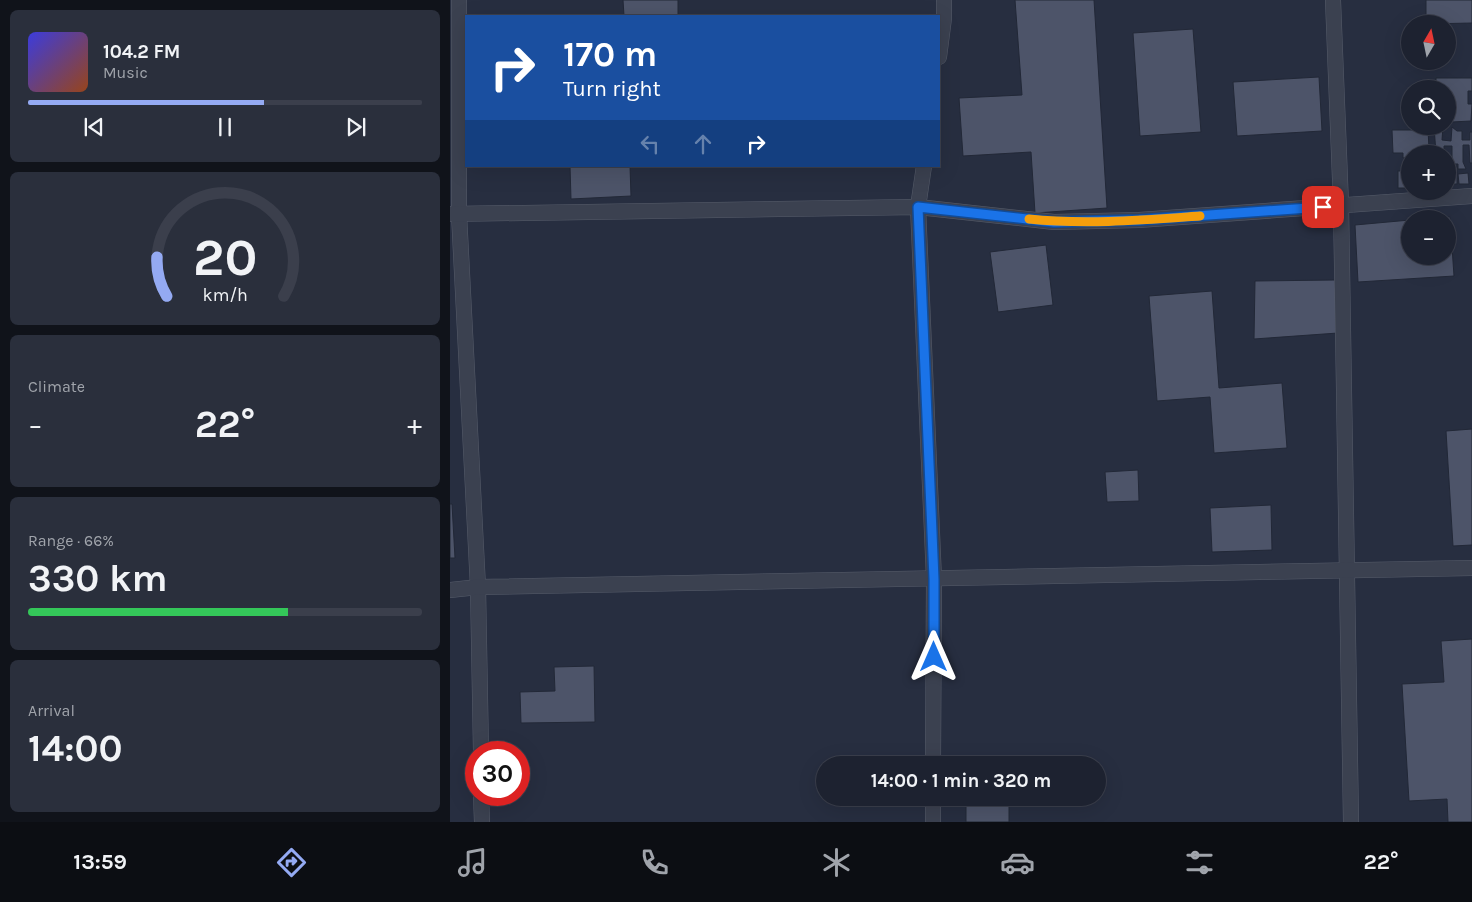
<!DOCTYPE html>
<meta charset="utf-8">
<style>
:root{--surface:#1d2230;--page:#2a2f3c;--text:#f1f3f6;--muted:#a0a4ab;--line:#3b3f4c;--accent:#94aaf3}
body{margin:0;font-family:Karla,sans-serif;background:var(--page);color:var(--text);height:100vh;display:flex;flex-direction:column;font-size:19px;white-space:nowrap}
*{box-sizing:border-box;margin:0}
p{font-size:16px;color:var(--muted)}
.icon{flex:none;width:28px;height:28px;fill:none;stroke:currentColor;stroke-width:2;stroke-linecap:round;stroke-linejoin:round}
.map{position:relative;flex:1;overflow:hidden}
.side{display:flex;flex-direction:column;gap:10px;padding:10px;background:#10131a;width:450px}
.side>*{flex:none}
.banner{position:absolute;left:15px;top:15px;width:475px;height:152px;border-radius:0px;box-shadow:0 5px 20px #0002,0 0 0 1px var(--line);background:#1a4fa0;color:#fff;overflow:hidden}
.needle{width:32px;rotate:9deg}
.tools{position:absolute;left:951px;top:15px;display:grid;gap:10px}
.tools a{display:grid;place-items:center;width:55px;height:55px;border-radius:50%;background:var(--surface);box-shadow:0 5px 20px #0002,0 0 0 1px var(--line);font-size:25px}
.speed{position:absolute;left:15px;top:741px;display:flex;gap:10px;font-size:25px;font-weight:700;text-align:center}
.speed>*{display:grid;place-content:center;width:65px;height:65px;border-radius:50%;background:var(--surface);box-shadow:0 5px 20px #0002,0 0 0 1px var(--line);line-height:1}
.speed .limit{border:8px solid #d22;background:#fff;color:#111}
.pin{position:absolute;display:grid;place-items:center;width:42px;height:42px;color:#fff;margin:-21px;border-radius:10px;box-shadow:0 2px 8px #0006}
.me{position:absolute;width:55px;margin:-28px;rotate:0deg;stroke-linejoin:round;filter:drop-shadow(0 0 4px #0008)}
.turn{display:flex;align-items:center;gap:18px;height:105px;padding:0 15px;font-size:22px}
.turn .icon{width:65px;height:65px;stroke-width:2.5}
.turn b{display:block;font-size:35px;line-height:42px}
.lanes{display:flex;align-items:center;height:48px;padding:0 15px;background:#0003;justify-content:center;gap:25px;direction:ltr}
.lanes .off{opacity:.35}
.big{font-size:38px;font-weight:700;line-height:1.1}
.side .card{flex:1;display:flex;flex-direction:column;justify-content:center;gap:8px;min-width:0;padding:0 18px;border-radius:8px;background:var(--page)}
.side .dial{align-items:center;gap:0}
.dial svg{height:130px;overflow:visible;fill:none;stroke:var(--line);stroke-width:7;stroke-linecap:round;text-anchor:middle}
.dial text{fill:var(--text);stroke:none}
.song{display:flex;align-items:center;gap:15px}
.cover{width:60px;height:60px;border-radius:8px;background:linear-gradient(135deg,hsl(240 70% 55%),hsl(20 70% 35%))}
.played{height:5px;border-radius:2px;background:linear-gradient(90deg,var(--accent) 60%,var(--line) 60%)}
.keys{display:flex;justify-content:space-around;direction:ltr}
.heat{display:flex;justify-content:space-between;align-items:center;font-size:28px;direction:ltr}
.charge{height:8px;border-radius:4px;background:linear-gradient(90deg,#34c759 66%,var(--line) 0)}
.trip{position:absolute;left:366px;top:756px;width:290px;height:50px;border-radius:25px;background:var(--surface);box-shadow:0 5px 20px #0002,0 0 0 1px var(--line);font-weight:700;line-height:50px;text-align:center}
.dock{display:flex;height:80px;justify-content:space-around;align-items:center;background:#0c0e13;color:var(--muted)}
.dock .icon{width:35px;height:35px}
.dock .current{color:var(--accent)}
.dock b{font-size:22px;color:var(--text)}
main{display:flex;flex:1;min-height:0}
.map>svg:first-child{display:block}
.building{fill:#4d5469;stroke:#222837}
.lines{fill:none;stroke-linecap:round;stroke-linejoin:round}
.street-casing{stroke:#565c6a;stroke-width:16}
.street{stroke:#3b4150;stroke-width:15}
.route-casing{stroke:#114b97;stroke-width:12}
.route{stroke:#1a73e8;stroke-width:9}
.slow{stroke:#f59e0b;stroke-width:9}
</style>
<main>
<section class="side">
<div class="card">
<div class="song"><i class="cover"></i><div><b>104.2 FM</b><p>Music</p></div></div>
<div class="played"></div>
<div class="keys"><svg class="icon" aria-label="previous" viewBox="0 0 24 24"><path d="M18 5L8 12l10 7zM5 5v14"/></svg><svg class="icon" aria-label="pause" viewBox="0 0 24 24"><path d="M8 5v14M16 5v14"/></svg><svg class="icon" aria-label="next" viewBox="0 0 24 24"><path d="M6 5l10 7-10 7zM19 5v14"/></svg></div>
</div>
<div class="card dial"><svg viewBox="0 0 100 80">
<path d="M14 69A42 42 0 1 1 86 69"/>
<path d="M14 69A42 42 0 0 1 8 45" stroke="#94aaf3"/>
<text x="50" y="56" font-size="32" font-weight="700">20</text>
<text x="50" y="72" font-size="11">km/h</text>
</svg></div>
<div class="card"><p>Climate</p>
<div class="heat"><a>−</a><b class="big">22°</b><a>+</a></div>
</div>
<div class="card"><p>Range · 66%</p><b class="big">330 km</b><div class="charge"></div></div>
<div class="card"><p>Arrival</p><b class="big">14:00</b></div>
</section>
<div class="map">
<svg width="1022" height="822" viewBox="0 0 1022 822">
<rect width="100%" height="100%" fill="#272e40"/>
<g class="building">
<path d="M173 0H228V16H174Z"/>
<path d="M565 0H644L657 208 585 213 581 152 513 156 509 98 572 95Z"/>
<path d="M976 0H1022V23L976 24Z"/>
<path d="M743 29 751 132 690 136 683 33Z"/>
<path d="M869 77 872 131 787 136 783 82Z"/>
<path d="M986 78H1022V91H1018V104H1022L1021 121 1002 122V104H998V89H986Z"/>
<path d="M984 126H993L992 140 1001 141 1002 127 1007 131H1012V140H1020V132H1022V163H1020L1019 145H1013V162L1016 169H1008V164H1002V146H994V154H986Z"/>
<path d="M942 130H978L979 148H966V154H960V157L953 158V153H943Z"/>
<path d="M120 166H180L181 196 121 199Z"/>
<rect x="998" y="167" width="9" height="17"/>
<rect x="948" y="171" width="9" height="17"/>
<path d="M1018 173 1019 184H1009L1008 174Z"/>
<path d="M1000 217 1004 276 908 282 905 225 960 220V256H998V219H979Z"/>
<path d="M596 245 603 305 548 312 540 252Z"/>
<path d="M885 280 888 333 804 339 805 281Z"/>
<path d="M762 291 769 388 832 383 837 448 764 453 760 397 707 401 699 296Z"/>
<path d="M1022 429V545L1003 546 996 431Z"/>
<path d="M688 470 689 501 657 502 655 472Z"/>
<path d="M0 504H2L5 558H0Z"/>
<path d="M821 505 822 550 762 552 760 508Z"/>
<path d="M1022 639V822H998L997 799 959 801 952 684 994 682 991 641Z"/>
<path d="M144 666 145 722 71 723 70 692 105 691 104 667Z"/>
<rect x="516" y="798" width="43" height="24"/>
</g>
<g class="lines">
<defs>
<g id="street">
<path d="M9 0V214L28 587 31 752"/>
<path d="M883 0 891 205 901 822"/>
<path d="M489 57 494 18V0"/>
<path d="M474 166 468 207 484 579 483 765"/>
<path d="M0 214 468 207 604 222 689 220 1022 196"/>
<path d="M0 590 28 587 1022 568"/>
<path d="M31 795 32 822"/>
<path d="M483 822V798"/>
</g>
</defs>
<use href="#street" class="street-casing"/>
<use href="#street" class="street"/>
</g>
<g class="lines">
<defs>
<path id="route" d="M484 657V579L468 207 604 222 689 220 873 207"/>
</defs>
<use href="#route" class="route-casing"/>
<use href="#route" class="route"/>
<path class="slow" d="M579 219C636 225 694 220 750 216"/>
</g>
</svg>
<div class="tools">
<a><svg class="needle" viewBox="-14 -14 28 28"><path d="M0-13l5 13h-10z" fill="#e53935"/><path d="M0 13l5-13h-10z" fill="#a0a4ab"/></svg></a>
<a><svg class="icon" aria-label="search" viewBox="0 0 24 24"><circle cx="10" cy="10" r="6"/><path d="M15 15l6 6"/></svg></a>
<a>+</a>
<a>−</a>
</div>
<div class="speed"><div class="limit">30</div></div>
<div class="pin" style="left:873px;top:207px;background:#d93025"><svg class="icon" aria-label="arrive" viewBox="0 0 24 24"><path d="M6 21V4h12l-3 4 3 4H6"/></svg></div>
<svg class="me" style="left:484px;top:657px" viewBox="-20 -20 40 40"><path d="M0-17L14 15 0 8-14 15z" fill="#1a73e8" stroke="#fff" stroke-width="4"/></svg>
<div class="trip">14:00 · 1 min · 320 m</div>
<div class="banner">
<div class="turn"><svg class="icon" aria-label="right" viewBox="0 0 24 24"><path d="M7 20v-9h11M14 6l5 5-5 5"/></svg><div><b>170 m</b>Turn right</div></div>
<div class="lanes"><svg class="icon off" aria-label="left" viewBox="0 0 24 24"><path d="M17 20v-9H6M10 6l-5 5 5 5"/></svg><svg class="icon off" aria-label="ahead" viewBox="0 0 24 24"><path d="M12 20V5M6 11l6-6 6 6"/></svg><svg class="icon" aria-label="right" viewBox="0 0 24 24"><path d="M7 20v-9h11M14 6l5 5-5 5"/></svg></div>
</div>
</div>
</main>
<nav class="dock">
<b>13:59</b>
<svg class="icon current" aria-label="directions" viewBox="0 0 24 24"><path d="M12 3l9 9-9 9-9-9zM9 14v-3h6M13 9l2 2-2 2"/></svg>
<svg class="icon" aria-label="music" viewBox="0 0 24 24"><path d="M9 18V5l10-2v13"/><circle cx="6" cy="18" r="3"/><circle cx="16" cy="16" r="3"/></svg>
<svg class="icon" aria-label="phone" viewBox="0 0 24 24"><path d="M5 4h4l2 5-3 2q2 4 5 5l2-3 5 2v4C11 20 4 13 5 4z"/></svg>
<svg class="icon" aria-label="climate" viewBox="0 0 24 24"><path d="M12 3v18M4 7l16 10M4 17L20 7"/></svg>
<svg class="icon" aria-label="car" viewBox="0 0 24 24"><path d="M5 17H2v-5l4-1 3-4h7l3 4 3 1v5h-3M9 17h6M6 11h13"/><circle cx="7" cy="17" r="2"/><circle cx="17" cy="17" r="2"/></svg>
<svg class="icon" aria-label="filters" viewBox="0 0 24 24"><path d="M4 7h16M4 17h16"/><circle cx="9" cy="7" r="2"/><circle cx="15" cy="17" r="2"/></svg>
<b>22°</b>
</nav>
